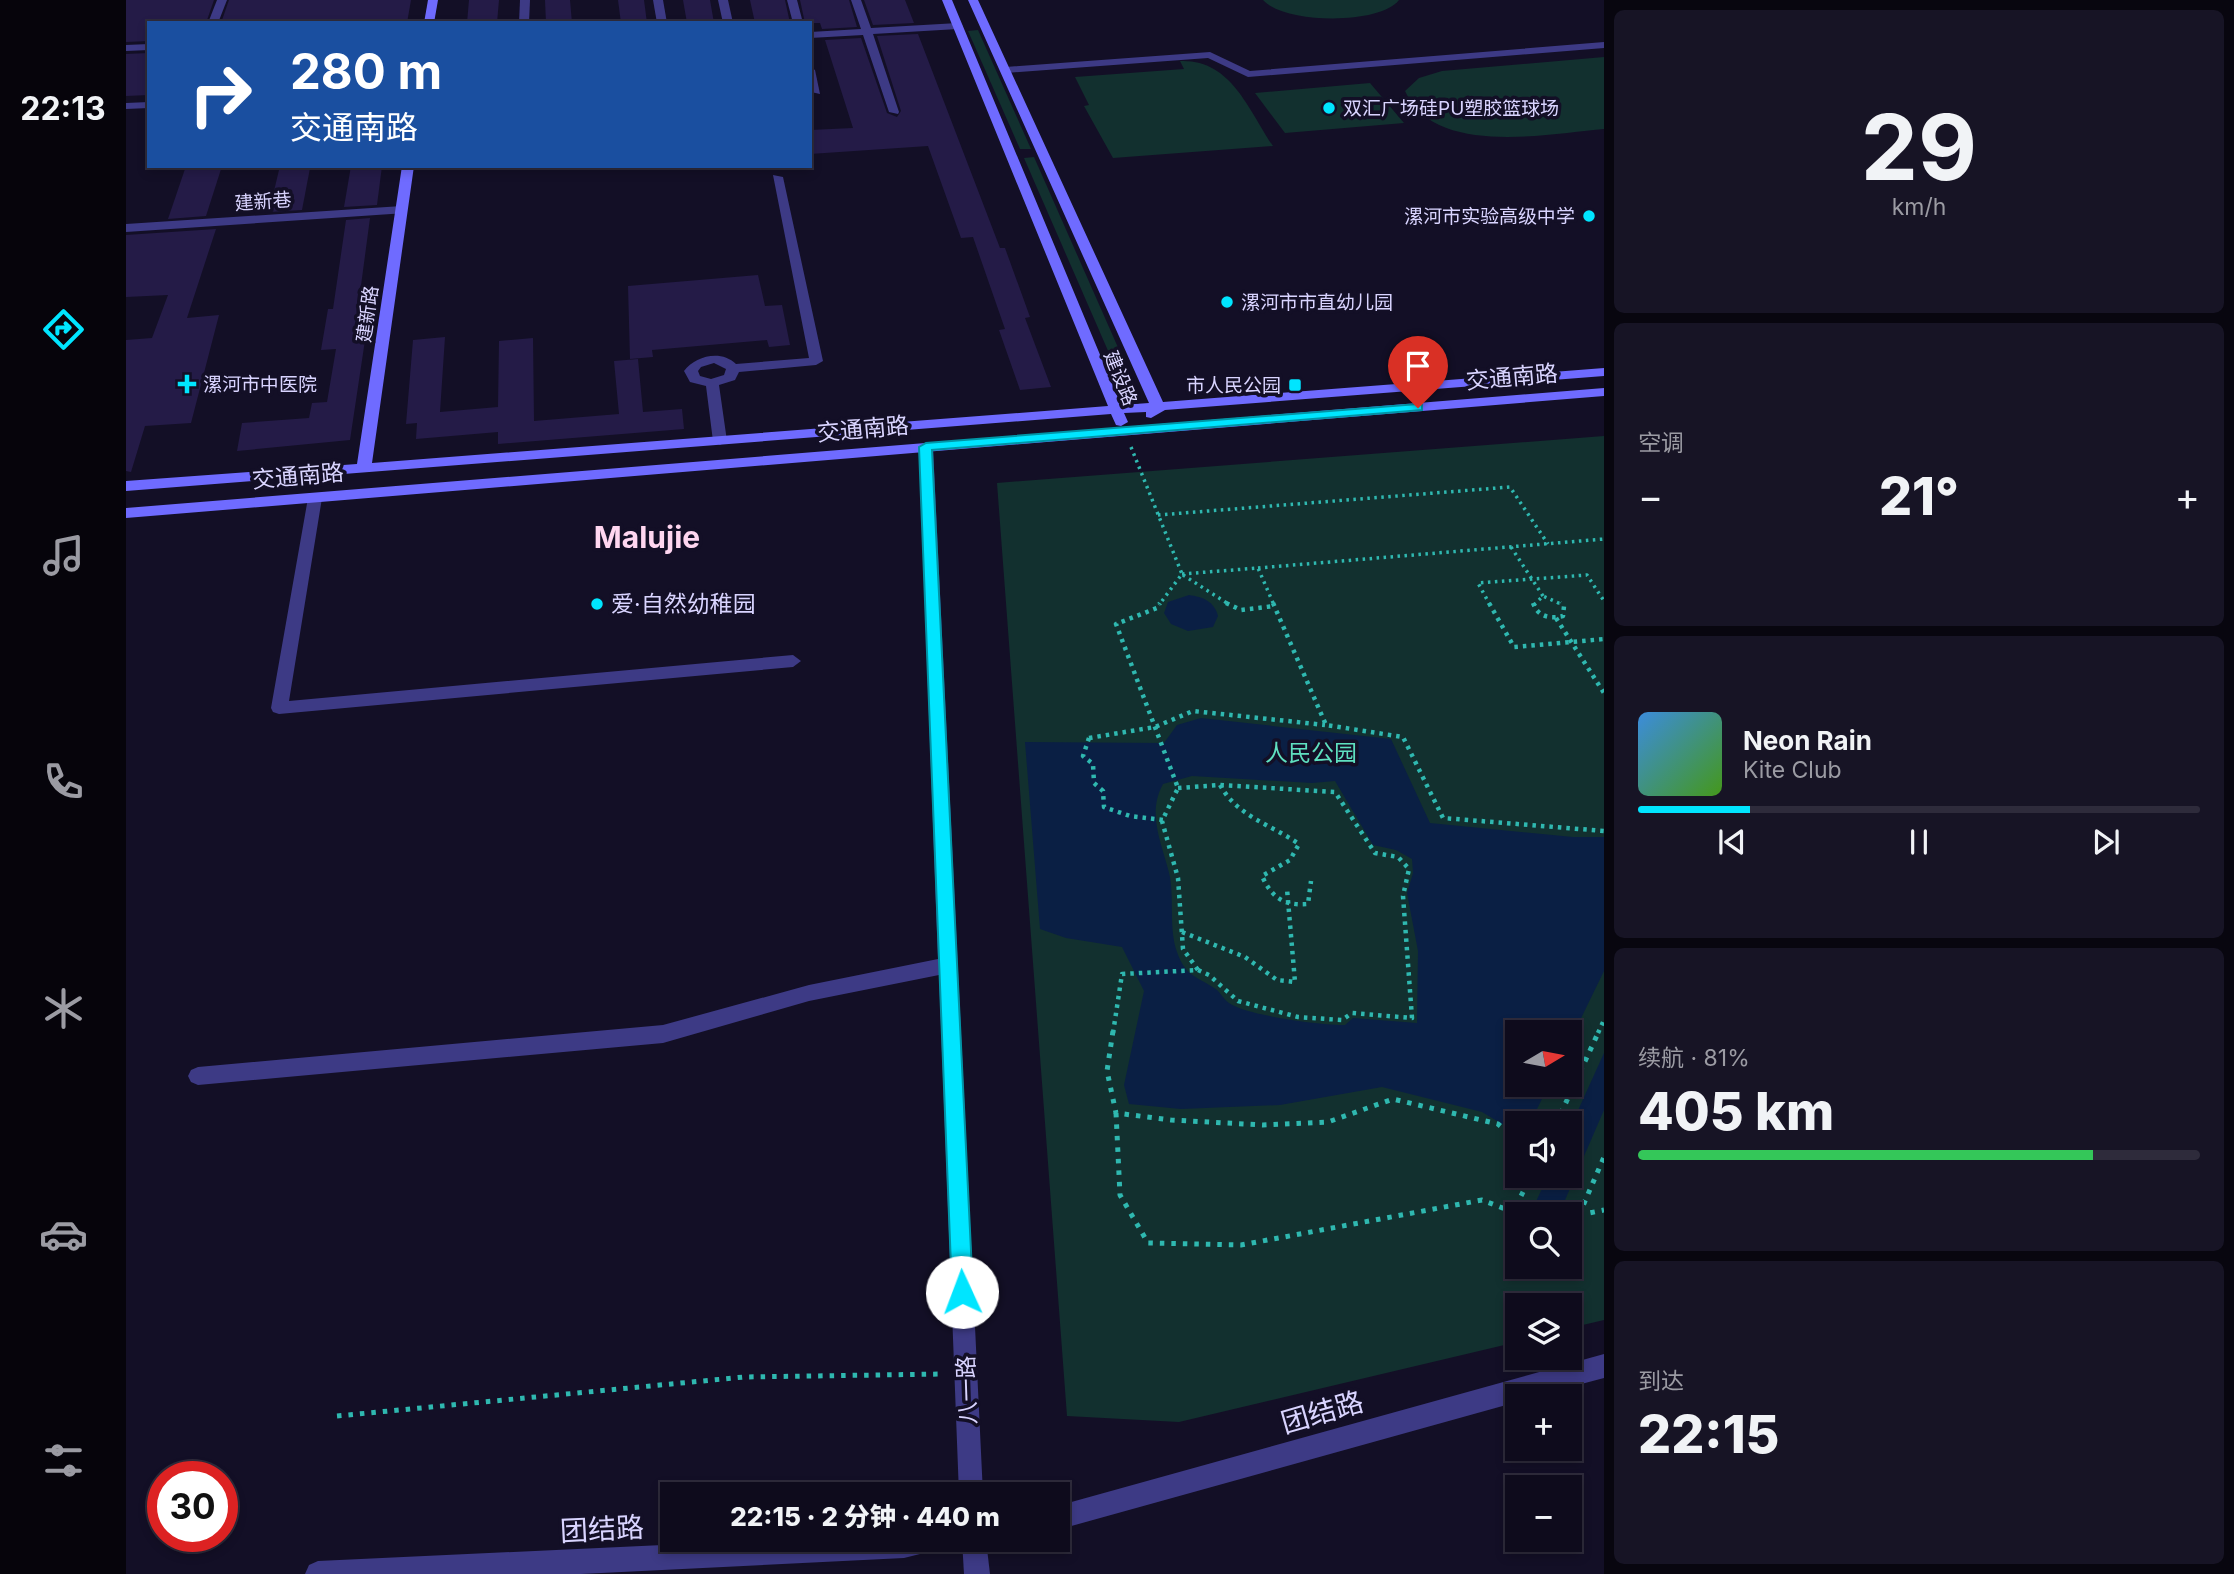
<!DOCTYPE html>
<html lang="zh">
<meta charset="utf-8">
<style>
:root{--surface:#0e0b1c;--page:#171425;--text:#f1f3f6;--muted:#9b9ba3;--line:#2e2b3b;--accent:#00e5ff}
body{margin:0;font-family:Inter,"Noto Sans SC",sans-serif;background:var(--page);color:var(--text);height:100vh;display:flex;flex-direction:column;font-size:26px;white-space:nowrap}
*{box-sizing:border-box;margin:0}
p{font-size:23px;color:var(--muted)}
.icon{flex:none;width:38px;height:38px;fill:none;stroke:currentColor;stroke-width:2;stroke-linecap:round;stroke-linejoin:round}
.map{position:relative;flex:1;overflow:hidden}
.drawer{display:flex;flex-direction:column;gap:10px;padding:10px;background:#08060f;width:630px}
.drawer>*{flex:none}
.guide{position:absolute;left:21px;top:21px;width:665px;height:147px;border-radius:0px;box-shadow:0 4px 10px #0003,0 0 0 2px var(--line);background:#1a4fa0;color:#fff;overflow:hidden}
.needle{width:46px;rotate:80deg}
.tools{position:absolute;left:1379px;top:1020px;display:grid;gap:14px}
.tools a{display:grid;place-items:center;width:77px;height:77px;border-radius:0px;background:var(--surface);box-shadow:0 4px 10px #0003,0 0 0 2px var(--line);font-size:35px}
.speed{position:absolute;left:21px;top:1461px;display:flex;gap:14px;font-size:35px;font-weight:700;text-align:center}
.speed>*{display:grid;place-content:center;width:91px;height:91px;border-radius:50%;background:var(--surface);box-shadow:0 4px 10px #0003,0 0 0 2px var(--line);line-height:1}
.speed .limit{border:10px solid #d22;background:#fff;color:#111}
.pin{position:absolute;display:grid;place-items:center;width:60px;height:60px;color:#fff;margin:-72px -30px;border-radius:50% 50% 50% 0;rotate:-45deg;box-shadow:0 0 7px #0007}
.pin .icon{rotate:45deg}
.me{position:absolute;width:77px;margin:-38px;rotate:358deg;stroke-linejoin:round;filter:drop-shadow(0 0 5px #0008)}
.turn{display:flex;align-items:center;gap:24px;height:147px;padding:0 28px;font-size:32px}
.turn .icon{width:91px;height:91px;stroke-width:2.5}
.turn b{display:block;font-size:49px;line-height:60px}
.big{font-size:52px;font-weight:800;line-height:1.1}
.drawer .card{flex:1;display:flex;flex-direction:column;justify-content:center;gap:10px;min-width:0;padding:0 24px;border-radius:10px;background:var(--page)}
.drawer .dial{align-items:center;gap:0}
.dial b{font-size:91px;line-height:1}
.song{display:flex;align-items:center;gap:21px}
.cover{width:84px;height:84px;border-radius:10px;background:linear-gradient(135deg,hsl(210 70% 55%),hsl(100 70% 35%))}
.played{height:7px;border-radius:4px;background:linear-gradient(90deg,var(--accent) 20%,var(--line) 20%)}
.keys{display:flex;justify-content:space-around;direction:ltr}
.heat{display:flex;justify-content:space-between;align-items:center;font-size:38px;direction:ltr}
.charge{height:10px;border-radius:5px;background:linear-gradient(90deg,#34c759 81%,var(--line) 0)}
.trip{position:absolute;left:534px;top:1482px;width:410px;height:70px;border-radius:0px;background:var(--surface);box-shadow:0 4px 10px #0003,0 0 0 2px var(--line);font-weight:800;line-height:70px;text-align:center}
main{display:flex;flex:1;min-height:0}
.tab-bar{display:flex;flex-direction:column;width:126px;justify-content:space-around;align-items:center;background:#06040b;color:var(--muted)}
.tab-bar .icon{width:49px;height:49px}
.tab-bar .active{color:var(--accent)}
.tab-bar b{font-size:32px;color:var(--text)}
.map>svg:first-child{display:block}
.green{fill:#12302f;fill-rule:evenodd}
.water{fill:#0a1f44;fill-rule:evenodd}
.building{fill:#241b47}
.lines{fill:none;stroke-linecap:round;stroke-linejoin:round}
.path-far2{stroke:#2fb8b0;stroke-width:3.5;stroke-dasharray:2.5 4.5;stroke-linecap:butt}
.path-far1{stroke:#2fb8b0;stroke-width:4.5;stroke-dasharray:3.5 5;stroke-linecap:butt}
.path{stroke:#2fb8b0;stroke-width:5;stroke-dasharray:4.5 7;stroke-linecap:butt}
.street{fill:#3d3a85;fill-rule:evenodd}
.secondary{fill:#6f6bff;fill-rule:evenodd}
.path-bridge{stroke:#2fb8b0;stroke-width:4.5;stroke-dasharray:3.5 5;stroke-linecap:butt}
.route{fill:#00e5ff;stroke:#0095a6;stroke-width:2}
.poi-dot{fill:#00e5ff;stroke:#130f26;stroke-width:2.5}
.labels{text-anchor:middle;stroke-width:7;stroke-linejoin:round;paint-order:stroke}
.far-poi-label{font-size:19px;fill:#d9d4ff;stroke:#130f26;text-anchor:start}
.far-street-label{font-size:19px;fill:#d9d4ff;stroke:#130f26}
.street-label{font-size:23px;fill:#d9d4ff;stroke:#130f26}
.poi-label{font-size:23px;fill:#d9d4ff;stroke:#130f26;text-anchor:start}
.park-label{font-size:23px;fill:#5fe0c0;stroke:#130f26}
.near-street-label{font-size:28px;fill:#d9d4ff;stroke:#130f26}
.district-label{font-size:30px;font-weight:bold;fill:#ffd6f0;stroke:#130f26}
</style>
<main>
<nav class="tab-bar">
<b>22:13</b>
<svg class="icon active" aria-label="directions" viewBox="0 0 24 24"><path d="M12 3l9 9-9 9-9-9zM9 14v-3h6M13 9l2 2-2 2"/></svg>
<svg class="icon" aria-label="music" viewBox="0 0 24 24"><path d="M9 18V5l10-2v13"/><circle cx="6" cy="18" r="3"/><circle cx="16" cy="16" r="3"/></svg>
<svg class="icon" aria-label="phone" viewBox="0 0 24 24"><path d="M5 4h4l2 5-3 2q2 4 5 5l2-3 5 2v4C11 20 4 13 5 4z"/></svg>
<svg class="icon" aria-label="climate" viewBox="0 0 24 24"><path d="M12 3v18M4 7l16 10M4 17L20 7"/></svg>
<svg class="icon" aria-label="car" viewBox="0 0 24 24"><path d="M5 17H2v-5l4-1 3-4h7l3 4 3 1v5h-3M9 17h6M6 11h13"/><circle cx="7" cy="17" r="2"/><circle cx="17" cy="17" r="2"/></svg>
<svg class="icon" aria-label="filters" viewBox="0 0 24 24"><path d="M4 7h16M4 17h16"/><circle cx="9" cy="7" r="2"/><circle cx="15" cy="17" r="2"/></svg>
</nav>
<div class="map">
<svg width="1478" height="1574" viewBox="0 0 1478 1574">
<rect width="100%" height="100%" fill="#130f26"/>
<g class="green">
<path d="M1137 0H1273C1254 25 1158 24 1137 0Z"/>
<path d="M852 30 905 149H894L842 31Z"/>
<path d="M1478 57V129C1421 134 1308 157 1279 91L1293 78 1316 71Z"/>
<path d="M1054 61C1105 59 1122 109 1147 146L987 158 958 106 963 105 949 77 1058 69Z"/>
<path d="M1244 83 1278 123 1159 133 1129 93Z"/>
<path d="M908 157 994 352 990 358 983 353 898 158Z"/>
<path d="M1478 436V1320L1444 1328V1306H1391V1342L1053 1422 941 1416 871 483ZM1391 1032H1444V1085H1391ZM1391 1124H1444V1176H1391ZM1391 1214H1444V1267H1391Z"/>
</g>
<g class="water">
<path d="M1063 595C1077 597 1088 601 1092 616L1087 627 1062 631 1045 624 1038 613 1042 602Z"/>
<path d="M1075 718 1265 739 1304 823 1447 837H1478V971L1444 1041V1032H1391V1085H1423L1404 1123 1391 1124V1133L1356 1112 1256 1087 1154 1105 1055 1109 1003 1104 998 1085 1018 991 996 947 940 938 914 929 899 742 1038 743 1051 725ZM1066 776 1186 783 1209 781 1247 845 1270 850 1286 859 1287 873 1281 893 1292 951 1291 1023 1227 1018 1219 1025C1195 1025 1122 1016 1103 1003 1097 999 1094 991 1088 988 1069 975 1060 977 1051 952 1043 929 1048 901 1044 877 1037 845 1020 815 1037 784Z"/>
<path d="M1478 1053V1110L1433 1214 1405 1212 1422 1176H1444V1128Z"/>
</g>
<g class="building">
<path d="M0 0H88L80 23H23V41L0 42Z"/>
<path d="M103 0H285L281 23H95Z"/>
<path d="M343 0H373L371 23H341Z"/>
<path d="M419 0H444L446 23H420Z"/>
<path d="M492 0H518L521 23H495Z"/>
<path d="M557 0H584L588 23H561Z"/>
<path d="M624 0H659L664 23H629Z"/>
<path d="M674 0H723L731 27 696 29 694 23H679Z"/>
<path d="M738 0H779L788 23 747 25Z"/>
<path d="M792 34 874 248H879L904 317 899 318 925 387 894 390 873 330 879 329 847 237 835 238 802 146 684 154V130L727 128 699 40 735 38 761 113 771 117 775 111 751 36Z"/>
<path d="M23 53V95L0 96V54Z"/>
<path d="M60 166H96L80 216 42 219Z"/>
<path d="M225 166H256L251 205 218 207Z"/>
<path d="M184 168 176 210 143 212 153 170Z"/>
<path d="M244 218 232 308 244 307 224 440 111 451 116 423 183 418 186 403 201 402 210 349 195 350 202 309H207L220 220Z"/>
<path d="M90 229 61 318 93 315 65 423 19 426 5 472 0 471V340L26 338 42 295 0 297V235Z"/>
<path d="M632 275 639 306 656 305 664 345 643 347 641 340 526 350 527 357 504 359 502 286Z"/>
<path d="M319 337 314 412 372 407 373 341 407 338 408 421 493 414 488 361 512 359 517 412 556 409 558 429 372 444V432L290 439 291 423 280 424 287 340Z"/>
</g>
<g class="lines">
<g class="path-far2">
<path d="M1005 447 1056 574 1033 605"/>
<path d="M1032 515 1384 487 1422 544"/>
<path d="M1385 547 1417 596"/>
<path d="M1132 568 1478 539"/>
<path d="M1056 574 1132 568 1148 605"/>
<path d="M1057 575 1104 605"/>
<path d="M1364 605 1352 583 1461 575 1478 601"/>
<path d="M1408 605 1417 596 1437 605"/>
</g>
<g class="path-far1">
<path d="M1100 603 1115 610 1148 606"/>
<path d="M1147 603 1200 725 1277 737 1317 818 1478 831"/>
<path d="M1363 603 1388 647 1478 639"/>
<path d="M1407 603C1412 617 1424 619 1437 616L1438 606 1434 603"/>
<path d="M1430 618 1478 693"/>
<path d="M963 738 1029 727 1067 711 1199 725"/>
<path d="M1094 785C1112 817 1144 824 1173 844L1164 860 1136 876C1146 898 1158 906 1182 904L1185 881"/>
<path d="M1052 788 1094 785 1209 792 1249 853 1272 857 1283 869 1277 896 1286 1018 1226 1013 1216 1020 1172 1017 1112 1001 1083 975 1072 970"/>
<path d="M1056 932 1119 957 1151 980 1169 982 1161 889"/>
<path d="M987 1033 996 974 1072 970 1057 949 1052 878 1036 821 1052 788 990 624 1031 608 1034 603"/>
<path d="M1472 1033 1478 1020"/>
</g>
<g class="path">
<path d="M987 1031 981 1071 990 1113 1045 1120 1137 1125 1202 1122 1267 1099 1372 1124 1391 1140"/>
<path d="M990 1113 994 1195 1022 1243 1115 1245 1356 1200 1387 1212"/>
<path d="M1430 1124 1473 1031"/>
<path d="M1391 1215 1387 1212 1405 1176"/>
<path d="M1453 1215 1478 1157"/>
<path d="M1444 1236 1453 1215 1478 1210"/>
<path d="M211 1416 618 1377 818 1374"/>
</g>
<g class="street">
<path d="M91 0H101L92 23H82Z"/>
<path d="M394 0H404L403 23H393Z"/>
<path d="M527 0H537L541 23H531Z"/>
<path d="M592 0H602L607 23H597Z"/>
<path d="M661 0H671L677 23H667Z"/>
<path d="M725 0H735L745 28 832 23 837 26 832 29 747 34 773 112 772 114 763 112 737 35 684 38V32L735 29Z"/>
<path d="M1478 42V48L1122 77 1082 58 880 73 875 70 880 67 1084 52 1124 71Z"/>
<path d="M23 44V50L0 51V45Z"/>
<path d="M684 67 689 70 694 94 685 92Z"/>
<path d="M23 102V108L0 109V103Z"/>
<path d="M647 175 657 177 697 361 690 365 613 372 609 380 593 385 601 441 594 445 587 441 580 386 564 382 558 371C569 356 595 349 610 364L683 358ZM588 363 600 369 598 375 585 379 574 376 572 371 575 367Z"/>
<path d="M276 206 280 207V213L0 232V224Z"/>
<path d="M800 443 807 447 857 1494H833L813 975 683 1001 537 1043 72 1085 65 1082 62 1076 65 1070 72 1067 537 1025 683 985 812 959 793 447Z"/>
<path d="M189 493 196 498 163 701 667 655 675 661 667 667 153 714 147 712 145 708 182 498Z"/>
<path d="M1478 1354V1378L1410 1396H1391V1402L931 1530V1506Z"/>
<path d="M642 1540H817L814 1549 778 1558 455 1574H179L183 1565 192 1561Z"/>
<path d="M836 1540H860L864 1574H838Z"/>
</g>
<g class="secondary">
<path d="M302 0H312L308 23H298Z"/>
<path d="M816 0H826L995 405 1023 403 842 0H852L1037 402 1478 368V376L1039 410 1025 418 1020 417V412L998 413 1002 422 995 426 990 425 985 414 0 491V481L231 464 276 166H288L246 463 982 406Z"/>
<path d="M1478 388V396L0 518V508Z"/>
</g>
<path class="path-bridge" d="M963 738 957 756 967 764 968 783 977 791 978 807 1004 816 1037 820"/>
</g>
<path class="route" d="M1292 404 1296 405V410L806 450 847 1292 844 1298 836 1301 829 1298 826 1292 793 447 800 443Z"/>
<g class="poi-dot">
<circle cx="1203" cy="108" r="7"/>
<circle cx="1463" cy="216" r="7"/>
<circle cx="1101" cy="302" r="7"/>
<path d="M57.5 373.5h7v7h7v7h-7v7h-7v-7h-7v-7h7z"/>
<rect x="1162" y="378" width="14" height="14" rx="3.5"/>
<circle cx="471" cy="604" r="7"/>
</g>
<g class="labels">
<g class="far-poi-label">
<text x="1217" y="115">双汇广场硅PU塑胶篮球场</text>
<text x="1449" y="223" text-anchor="end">漯河市实验高级中学</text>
<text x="1115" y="309">漯河市市直幼儿园</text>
<text x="77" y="391">漯河市中医院</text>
<text x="1155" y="392" text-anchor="end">市人民公园</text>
</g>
<g class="far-street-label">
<text transform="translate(137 201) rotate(-4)" y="7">建新巷</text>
<text transform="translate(241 314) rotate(-82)" y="7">建新路</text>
<text transform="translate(995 378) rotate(68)" y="7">建设路</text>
</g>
<g class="street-label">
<text transform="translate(1386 377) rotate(-5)" y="8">交通南路</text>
<text transform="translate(737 429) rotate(-5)" y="8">交通南路</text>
<text transform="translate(172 476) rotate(-5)" y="8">交通南路</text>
<text transform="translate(841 1390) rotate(-92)" y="8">八一路</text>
</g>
<g class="poi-label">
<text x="485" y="612">爱·自然幼稚园</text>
</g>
<g class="park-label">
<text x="1185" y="761">人民公园</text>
</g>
<g class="near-street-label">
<text transform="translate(1196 1412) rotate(-16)" y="10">团结路</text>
<text transform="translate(476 1529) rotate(-3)" y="10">团结路</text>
</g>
<g class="district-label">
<text x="521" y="548">Malujie</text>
</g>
</g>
</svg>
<div class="tools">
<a><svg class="needle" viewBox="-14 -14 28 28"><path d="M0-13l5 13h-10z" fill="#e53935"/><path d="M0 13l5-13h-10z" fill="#9b9ba3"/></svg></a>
<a><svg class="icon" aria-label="sound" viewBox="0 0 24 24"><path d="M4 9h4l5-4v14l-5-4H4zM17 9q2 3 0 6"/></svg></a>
<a><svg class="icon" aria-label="search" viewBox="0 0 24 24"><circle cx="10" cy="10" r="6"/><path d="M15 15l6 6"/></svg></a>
<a><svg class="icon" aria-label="layers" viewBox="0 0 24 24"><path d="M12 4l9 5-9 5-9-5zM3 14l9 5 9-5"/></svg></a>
<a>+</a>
<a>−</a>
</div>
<div class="speed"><div class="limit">30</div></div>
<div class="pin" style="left:1292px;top:408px;background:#d93025"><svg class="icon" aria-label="arrive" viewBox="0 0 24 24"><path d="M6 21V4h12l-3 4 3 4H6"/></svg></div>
<svg class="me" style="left:836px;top:1292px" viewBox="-20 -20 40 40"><circle r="19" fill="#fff"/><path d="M0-13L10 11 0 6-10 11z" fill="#00e5ff"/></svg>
<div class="trip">22:15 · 2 分钟 · 440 m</div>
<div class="guide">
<div class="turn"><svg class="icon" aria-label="right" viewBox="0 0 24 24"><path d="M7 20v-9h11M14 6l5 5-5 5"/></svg><div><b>280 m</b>交通南路</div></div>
</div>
</div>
<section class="drawer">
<div class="card dial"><b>29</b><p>km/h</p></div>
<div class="card"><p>空调</p>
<div class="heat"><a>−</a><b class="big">21°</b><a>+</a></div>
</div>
<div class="card">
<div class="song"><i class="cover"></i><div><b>Neon Rain</b><p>Kite Club</p></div></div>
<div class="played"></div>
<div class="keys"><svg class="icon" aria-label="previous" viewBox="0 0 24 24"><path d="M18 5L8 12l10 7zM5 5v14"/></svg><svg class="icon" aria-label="pause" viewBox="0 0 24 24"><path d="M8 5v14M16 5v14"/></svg><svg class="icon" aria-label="next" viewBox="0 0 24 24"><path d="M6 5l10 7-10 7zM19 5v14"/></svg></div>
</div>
<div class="card"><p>续航 · 81%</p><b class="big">405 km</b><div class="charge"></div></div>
<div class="card"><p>到达</p><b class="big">22:15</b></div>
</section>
</main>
